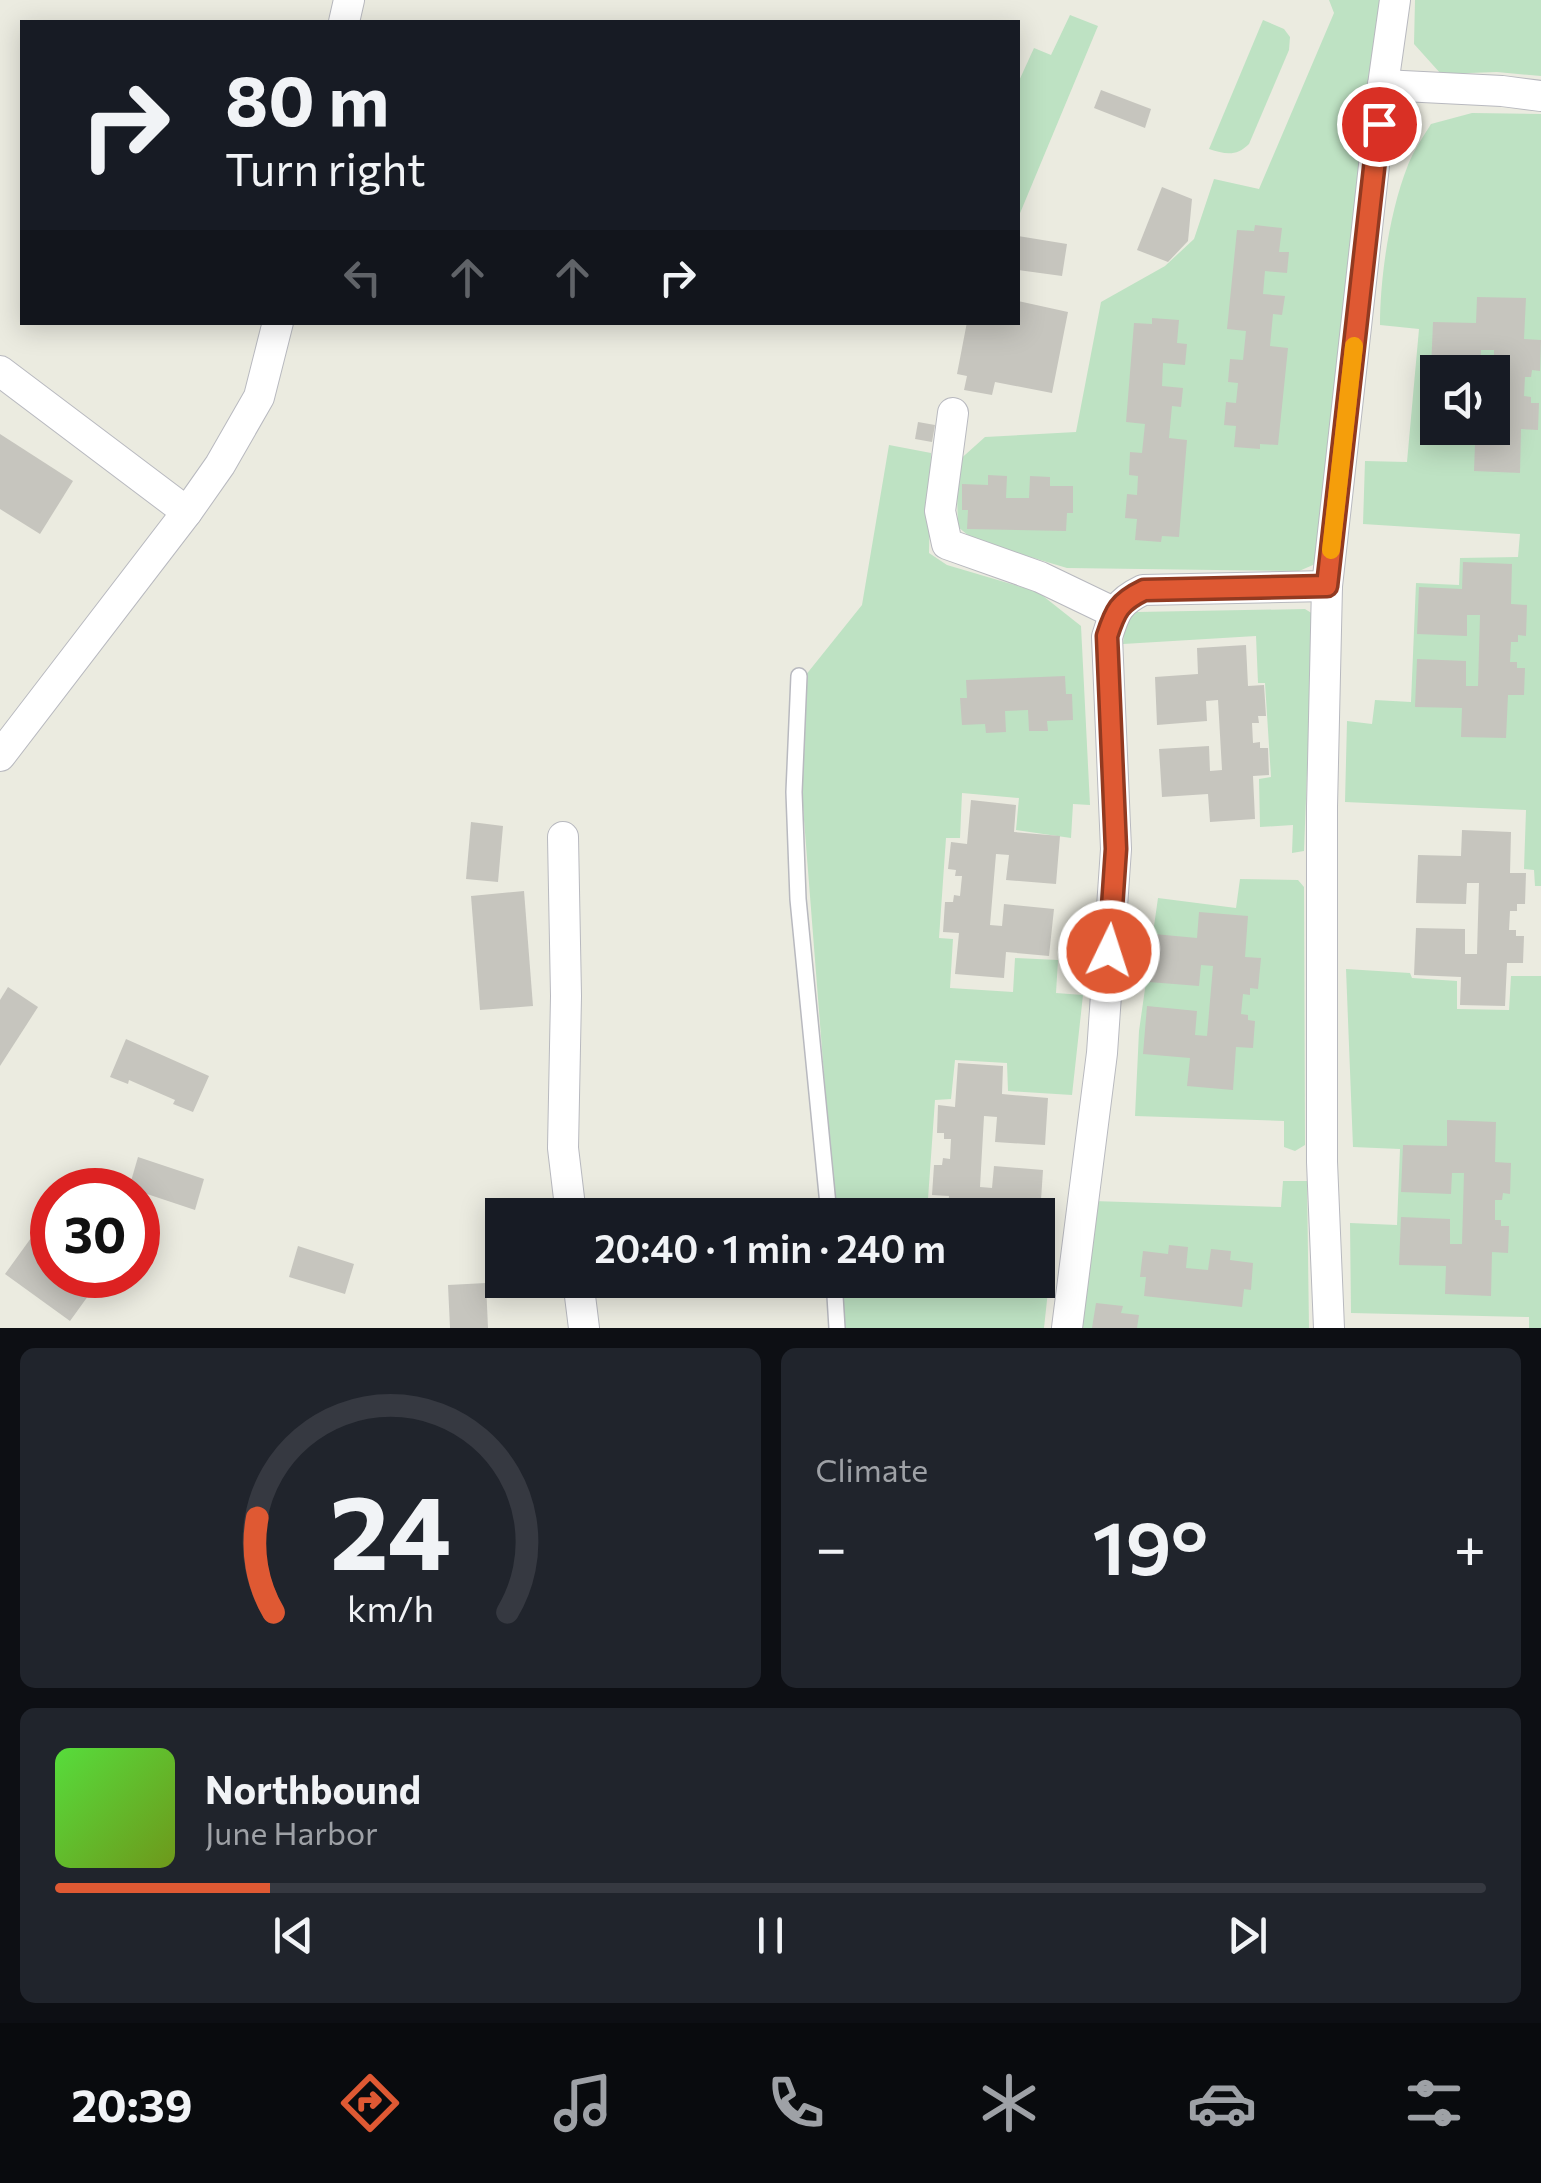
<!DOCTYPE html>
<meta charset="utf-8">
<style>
:root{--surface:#171b24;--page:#20242c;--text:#f1f3f6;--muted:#9ea1a6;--line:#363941;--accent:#df5933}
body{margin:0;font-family:Commissioner,sans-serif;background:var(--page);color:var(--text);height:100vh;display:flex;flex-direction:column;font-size:38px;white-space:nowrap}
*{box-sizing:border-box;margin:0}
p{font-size:32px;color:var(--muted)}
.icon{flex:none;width:55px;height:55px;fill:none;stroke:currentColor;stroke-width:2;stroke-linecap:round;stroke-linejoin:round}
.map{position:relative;height:1328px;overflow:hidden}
.sheet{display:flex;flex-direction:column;gap:20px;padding:20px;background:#0d0f14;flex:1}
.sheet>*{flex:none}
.banner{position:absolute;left:20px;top:20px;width:1000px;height:305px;border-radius:0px;box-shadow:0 5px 25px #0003;background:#171b24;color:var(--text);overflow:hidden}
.buttons{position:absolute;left:1420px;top:355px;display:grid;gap:20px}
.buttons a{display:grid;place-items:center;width:90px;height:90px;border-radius:0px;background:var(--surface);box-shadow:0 5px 25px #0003;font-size:50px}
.speed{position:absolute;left:30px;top:1168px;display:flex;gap:20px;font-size:50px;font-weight:700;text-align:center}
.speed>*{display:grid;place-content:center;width:130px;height:130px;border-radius:50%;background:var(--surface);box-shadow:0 5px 25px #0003;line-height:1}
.speed .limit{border:15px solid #d22;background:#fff;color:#111}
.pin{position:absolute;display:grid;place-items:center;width:85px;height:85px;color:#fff;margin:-42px;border:5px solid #fff;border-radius:50%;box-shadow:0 2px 10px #0007}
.me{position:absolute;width:110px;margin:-55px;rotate:4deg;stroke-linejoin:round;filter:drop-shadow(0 0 8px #0008)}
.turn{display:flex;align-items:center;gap:35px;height:210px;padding:0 40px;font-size:45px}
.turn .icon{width:130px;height:130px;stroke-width:2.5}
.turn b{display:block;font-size:70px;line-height:85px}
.lanes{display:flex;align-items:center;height:95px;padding:0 40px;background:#0003;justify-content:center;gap:50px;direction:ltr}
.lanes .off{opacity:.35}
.big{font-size:75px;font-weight:600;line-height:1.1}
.sheet .card{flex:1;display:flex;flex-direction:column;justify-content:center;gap:15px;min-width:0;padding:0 35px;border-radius:15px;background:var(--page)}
.sheet .dial{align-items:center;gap:0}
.dial svg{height:260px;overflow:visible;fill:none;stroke:var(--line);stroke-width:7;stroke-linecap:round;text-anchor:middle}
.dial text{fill:var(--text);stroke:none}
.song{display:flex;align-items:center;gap:30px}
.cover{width:120px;height:120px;border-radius:15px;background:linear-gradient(135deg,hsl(110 70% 55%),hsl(80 70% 35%))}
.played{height:10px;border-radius:5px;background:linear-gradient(90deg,var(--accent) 15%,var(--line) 15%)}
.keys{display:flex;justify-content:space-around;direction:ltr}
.heat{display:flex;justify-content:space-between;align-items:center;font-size:55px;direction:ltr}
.sheet .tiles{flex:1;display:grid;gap:20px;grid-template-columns:1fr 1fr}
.card:last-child{grid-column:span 2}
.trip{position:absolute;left:485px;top:1198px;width:570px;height:100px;border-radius:0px;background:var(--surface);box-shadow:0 5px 25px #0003;font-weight:600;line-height:100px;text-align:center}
.dock{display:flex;height:160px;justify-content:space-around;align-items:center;background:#090b0e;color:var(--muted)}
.dock .icon{width:70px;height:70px}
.dock .selected{color:var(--accent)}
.dock b{font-size:45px;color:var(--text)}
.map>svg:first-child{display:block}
.green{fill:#bee2c3;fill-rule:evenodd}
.building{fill:#c6c5be}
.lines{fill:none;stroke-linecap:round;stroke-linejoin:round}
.lane-casing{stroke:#b8b9bf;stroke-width:18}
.street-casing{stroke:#b8b9bf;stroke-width:32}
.lane{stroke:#fff;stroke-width:15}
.street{stroke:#fff;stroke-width:30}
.route-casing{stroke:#913a21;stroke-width:25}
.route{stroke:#df5933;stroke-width:18}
.slow{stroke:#f59e0b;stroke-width:18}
</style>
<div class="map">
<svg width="1541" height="1328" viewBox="0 0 1541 1328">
<rect width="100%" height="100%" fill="#ebebe0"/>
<g class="green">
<path d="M1329 0H1383L1321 551 1313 565 1299 571 1067 568 974 540 958 527 956 463 985 437 1076 432 1101 302 1165 266 1194 239 1214 179 1259 189 1334 13Z"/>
<path d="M1415 0H1541V76L1497 72 1441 74 1414 44Z"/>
<path d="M1070 15 1098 26 1018 218V83L1034 48 1051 55Z"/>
<path d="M1263 20 1284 29 1290 37 1289 50 1249 144C1236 157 1225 154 1209 149Z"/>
<path d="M1472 113 1541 114V886H1535L1534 870 1524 869 1526 810 1345 802 1347 721 1372 724 1375 700 1411 702 1416 583 1459 585 1460 558 1518 557 1520 534 1363 524 1365 461 1407 462 1419 329 1380 325C1380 276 1390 210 1408 165 1414 150 1423 137 1431 124ZM1438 372H1492V428H1438Z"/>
<path d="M889 445 931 453 929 553 947 565 1038 592 1081 626 1090 805 1073 804 1071 838 1016 830 1019 798 962 793 960 838H946L939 938 953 939 950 988 1013 992 1015 958 1058 960 1056 993 1083 995 1072 1095 1008 1091 1007 1063 955 1060 951 1099 935 1100 928 1199 943 1201V1215H835L802 794 805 676 862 605Z"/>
<path d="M1305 609 1313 614 1304 851 1292 853 1293 825 1260 827 1259 779 1271 777 1265 683H1258L1256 636 1123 644C1124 631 1125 620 1137 612Z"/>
<path d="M1240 879 1298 880 1304 887 1305 1145 1295 1151 1284 1147V1121L1135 1116 1139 1031 1158 898 1236 908Z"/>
<path d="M1346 969 1410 973 1412 978 1457 981V1009L1509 1010 1511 976H1541V1328H1529V1317L1351 1313 1350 1223 1397 1225 1400 1149 1353 1147Z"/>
<path d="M1283 1181H1307L1309 1328H1075L1093 1201 1281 1207Z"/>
<path d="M1038 1225 1055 1226 1044 1328H845L841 1280H1038Z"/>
</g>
<g class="building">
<path d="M1101 90 1151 109 1145 128 1094 108Z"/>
<path d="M1162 187 1192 199 1188 241 1168 262 1137 250Z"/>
<path d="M1255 225 1282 228 1279 252H1289L1287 273 1265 271 1263 294 1285 296 1282 315 1273 314 1270 346 1288 348 1278 445 1260 444V449L1234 447 1236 426 1224 425 1226 402 1236 403 1238 383 1228 382 1230 359 1243 360 1246 331 1227 329 1237 230 1254 231Z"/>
<path d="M1018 236 1067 244 1062 276 1018 270Z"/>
<path d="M1477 297 1526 298 1524 339 1541 340 1540 371 1532 370 1531 377H1525L1524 396 1531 397V403H1539L1538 430 1521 429 1520 473 1474 471 1475 444 1428 442 1430 394H1438V428H1492L1494 350H1481L1480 371 1431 370 1433 322 1476 323Z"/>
<path d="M1018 301 1068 312 1052 393 995 382 992 395 964 390 967 376 957 374 967 322H1018Z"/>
<path d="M1152 318 1179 320 1177 343 1187 344 1185 365 1163 363 1162 386 1183 388 1181 407 1172 406 1169 438 1187 440 1179 537 1162 536 1161 542 1135 540 1137 519 1125 518 1127 494 1137 495 1138 476 1129 475 1130 452 1142 453 1145 424 1126 422 1134 323 1152 324Z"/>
<path d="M918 422 935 425 932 442 915 439Z"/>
<path d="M0 434 73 481 40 534 0 509Z"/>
<path d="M988 475 1007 476 1006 498H1029L1030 476 1050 477V486H1073V513H1067L1066 531 967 529 968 510H962V484L988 485Z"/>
<path d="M1463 562 1512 564 1511 604 1527 605 1526 636 1518 635V642H1511L1510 662H1517V668H1525L1524 695H1508L1506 738 1461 737 1462 708 1415 707 1417 659 1466 661V686H1478L1480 615H1467V636L1417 634 1419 587 1462 589Z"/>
<path d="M1246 645 1248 686 1264 685 1266 716H1258L1259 723H1252L1253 743 1260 742V748H1268L1269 775 1253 776 1255 819 1210 822 1208 794 1162 797 1159 749 1209 746 1210 771 1222 770 1218 700 1206 701 1207 721 1157 725 1155 677 1198 674 1197 648Z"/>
<path d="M1065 676 1066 694H1072L1073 720 1047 721 1048 731H1029L1028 710 1005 711 1006 732 986 733 985 724 962 725 960 698H967L966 680Z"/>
<path d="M971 800 1016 805 1014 832 1060 836 1056 884 1006 880 1009 855 996 854 990 925 1002 926 1004 904 1054 909 1049 956 1006 952 1004 978 955 974 959 933 943 932 945 902H953L954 895 960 896 962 876H955L956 870 948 869 951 842 967 844Z"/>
<path d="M471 822 503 826 498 882 466 879Z"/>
<path d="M1462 830 1511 832 1510 873H1526L1525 904H1517V911H1510L1509 930H1516V936H1524L1523 963H1507L1505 1006 1460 1005 1461 977 1414 975 1416 928 1465 929V954H1477L1479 883H1467L1466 904 1416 903 1418 855 1461 856Z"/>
<path d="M524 891 533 1006 480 1010 471 896Z"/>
<path d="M1199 912 1248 916 1245 957 1261 958 1258 989 1250 988V995L1243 994 1241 1014 1248 1015V1020L1255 1021 1253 1048 1236 1047 1233 1090 1187 1086 1190 1058 1143 1054 1147 1006 1197 1011 1195 1035 1207 1036 1213 966 1201 965 1199 986 1149 982 1154 934 1197 938Z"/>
<path d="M8 987 38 1007 0 1066V1000Z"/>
<path d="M126 1039 209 1076 193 1112 173 1104 175 1100 129 1080 128 1084 110 1077Z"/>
<path d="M958 1063 1003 1066 1002 1094 1048 1098 1045 1145 995 1142 997 1117 984 1116 980 1187 992 1188 994 1166 1043 1170 1040 1215H947L949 1196 932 1195 934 1165H942L943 1158 950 1159 951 1139H944V1133H937L938 1105 955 1107Z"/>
<path d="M1447 1120 1496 1122 1495 1162 1511 1163 1510 1194 1503 1193 1502 1200H1495V1220H1501V1226H1509L1508 1253 1492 1252 1491 1296 1445 1294 1446 1266 1399 1265 1401 1217 1450 1219V1244H1462L1464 1173H1452L1451 1194 1401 1192 1403 1145 1447 1146Z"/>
<path d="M138 1157 204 1179 195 1210 129 1188Z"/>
<path d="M31 1238 52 1255V1275H81L96 1285 70 1321 5 1274Z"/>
<path d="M1169 1245 1188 1247 1186 1268 1208 1270 1211 1249 1231 1251 1230 1260 1253 1263 1251 1290 1244 1289 1242 1307 1144 1296 1146 1277H1140L1143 1251 1168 1254Z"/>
<path d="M298 1246 354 1264 345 1294 289 1277Z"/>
<path d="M486 1283 488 1328H450L448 1285Z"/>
<path d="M1096 1303 1123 1306 1121 1313 1139 1315 1137 1328H1092Z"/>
</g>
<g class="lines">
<defs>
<g id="lane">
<path d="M799 676 794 792 798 899 829 1215"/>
<path d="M834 1280 837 1328"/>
</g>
<g id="street">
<path d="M344 22 349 0"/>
<path d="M1383 85 1395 0"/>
<path d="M0 371 187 512"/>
<path d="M953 413 940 511 947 544 1040 577 1115 613"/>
<path d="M0 756 187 512 220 465 259 397 278 322"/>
<path d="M563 837 566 996 563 1148 571 1215"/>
<path d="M578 1280 584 1328"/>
<path d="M1067 1328 1102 1053 1116 849 1107 637C1115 611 1118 602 1143 590L1327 586"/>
<path d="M1329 1328 1322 1162V807L1327 586 1383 85 1502 91 1541 96"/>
</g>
</defs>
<use href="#lane" class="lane-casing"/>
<use href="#street" class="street-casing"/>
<use href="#lane" class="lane"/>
<use href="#street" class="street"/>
</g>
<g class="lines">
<defs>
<path id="route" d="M1109 951 1116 849 1107 636C1115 611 1119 602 1144 590L1327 586 1379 124"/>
</defs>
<use href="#route" class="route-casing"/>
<use href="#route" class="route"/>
<path class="slow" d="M1331 550 1354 346"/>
</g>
</svg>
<div class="buttons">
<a><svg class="icon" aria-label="sound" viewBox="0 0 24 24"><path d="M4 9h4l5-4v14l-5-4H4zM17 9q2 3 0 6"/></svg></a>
</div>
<div class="speed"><div class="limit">30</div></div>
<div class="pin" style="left:1379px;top:124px;background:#d93025"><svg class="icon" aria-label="arrive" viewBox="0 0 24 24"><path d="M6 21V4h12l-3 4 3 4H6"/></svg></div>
<svg class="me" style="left:1109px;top:951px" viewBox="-20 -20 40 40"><circle r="17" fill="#df5933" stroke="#fff" stroke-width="3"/><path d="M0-11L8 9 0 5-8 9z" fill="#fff"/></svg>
<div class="trip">20:40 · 1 min · 240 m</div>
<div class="banner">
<div class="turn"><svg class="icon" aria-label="right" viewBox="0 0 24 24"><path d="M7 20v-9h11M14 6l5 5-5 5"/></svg><div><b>80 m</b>Turn right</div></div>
<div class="lanes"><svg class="icon off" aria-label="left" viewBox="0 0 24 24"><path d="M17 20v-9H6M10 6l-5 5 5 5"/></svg><svg class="icon off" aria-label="ahead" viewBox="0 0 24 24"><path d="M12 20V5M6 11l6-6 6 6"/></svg><svg class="icon off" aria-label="ahead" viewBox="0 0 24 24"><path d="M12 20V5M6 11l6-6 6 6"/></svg><svg class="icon" aria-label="right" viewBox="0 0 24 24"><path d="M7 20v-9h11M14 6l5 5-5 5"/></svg></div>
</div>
</div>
<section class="sheet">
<div class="tiles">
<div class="card dial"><svg viewBox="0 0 100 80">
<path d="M14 69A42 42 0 1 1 86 69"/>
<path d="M14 69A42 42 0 0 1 9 40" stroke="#df5933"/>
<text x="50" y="56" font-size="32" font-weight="700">24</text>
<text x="50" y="72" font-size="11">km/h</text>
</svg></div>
<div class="card"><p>Climate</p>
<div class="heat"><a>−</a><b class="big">19°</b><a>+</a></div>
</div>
<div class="card">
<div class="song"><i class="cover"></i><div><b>Northbound</b><p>June Harbor</p></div></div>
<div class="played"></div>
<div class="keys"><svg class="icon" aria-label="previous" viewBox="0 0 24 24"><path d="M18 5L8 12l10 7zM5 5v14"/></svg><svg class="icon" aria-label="pause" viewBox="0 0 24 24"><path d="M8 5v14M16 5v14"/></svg><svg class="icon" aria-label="next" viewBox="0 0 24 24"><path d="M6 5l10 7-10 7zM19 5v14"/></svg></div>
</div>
</div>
</section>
<nav class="dock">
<b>20:39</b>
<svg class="icon selected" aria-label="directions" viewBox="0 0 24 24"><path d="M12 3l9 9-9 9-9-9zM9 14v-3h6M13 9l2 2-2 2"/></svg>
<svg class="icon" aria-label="music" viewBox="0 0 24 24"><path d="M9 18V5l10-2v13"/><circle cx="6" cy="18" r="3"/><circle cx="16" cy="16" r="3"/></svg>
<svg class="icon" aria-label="phone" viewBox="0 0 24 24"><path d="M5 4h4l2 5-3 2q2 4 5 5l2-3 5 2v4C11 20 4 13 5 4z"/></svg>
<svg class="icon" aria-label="climate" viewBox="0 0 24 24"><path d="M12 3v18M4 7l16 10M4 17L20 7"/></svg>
<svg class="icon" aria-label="car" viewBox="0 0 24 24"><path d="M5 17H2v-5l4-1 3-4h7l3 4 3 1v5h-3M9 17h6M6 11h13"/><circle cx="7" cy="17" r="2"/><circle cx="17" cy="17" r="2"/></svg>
<svg class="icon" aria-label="filters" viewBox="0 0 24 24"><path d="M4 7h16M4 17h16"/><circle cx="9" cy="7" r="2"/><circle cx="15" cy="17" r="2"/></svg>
</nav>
